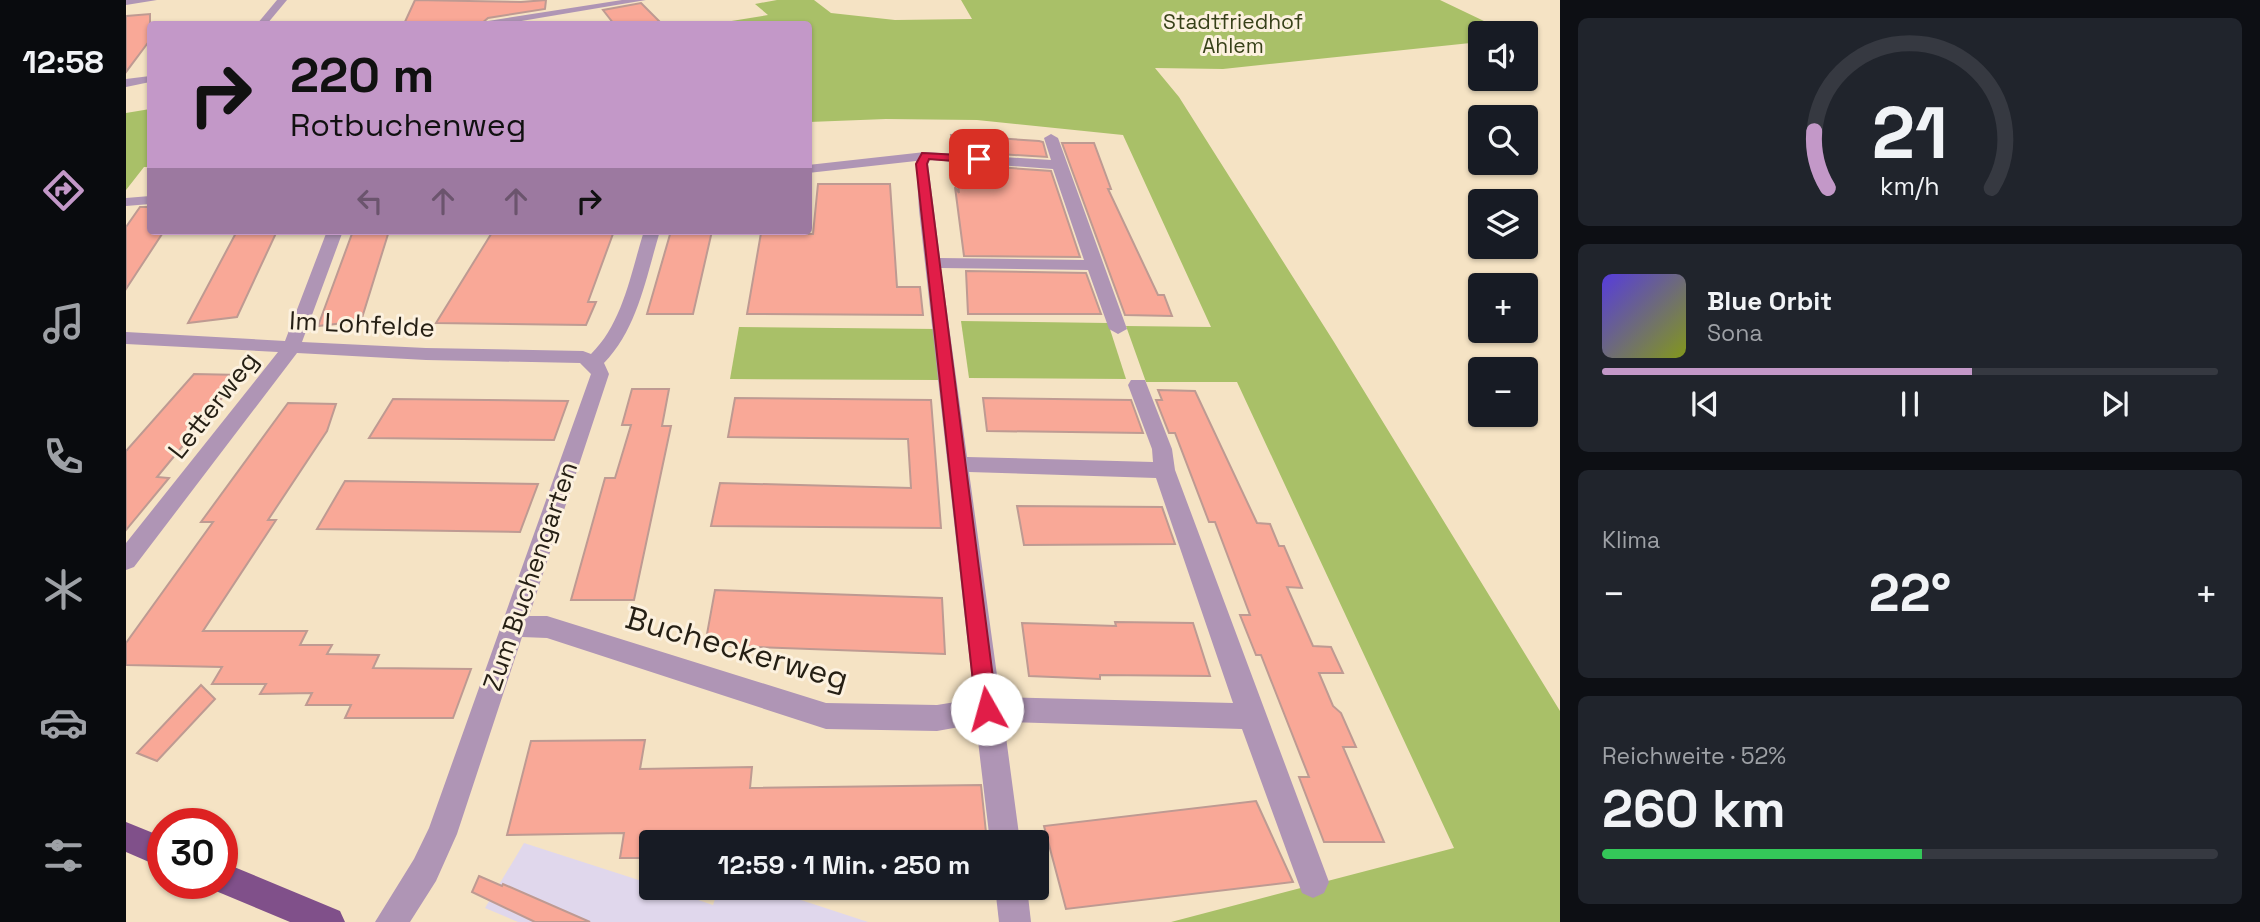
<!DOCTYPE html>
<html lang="de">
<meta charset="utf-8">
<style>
:root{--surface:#171b24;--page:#20242c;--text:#f1f3f6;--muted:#9ea1a6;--line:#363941;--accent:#c398c8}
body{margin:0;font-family:"Space Grotesk",sans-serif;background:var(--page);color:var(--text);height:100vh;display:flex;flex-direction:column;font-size:26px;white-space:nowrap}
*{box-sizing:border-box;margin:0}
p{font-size:23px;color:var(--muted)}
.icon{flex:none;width:38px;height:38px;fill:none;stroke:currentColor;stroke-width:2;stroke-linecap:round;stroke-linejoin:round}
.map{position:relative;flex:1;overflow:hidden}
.panel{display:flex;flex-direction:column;gap:18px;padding:18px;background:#0d0f14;width:700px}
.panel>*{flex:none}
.guide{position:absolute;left:21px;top:21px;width:665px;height:214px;border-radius:7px;box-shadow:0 2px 5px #0004;background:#c398c8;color:#111;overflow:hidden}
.buttons{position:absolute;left:1342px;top:21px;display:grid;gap:14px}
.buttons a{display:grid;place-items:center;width:70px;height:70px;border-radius:7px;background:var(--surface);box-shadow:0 2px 5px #0004;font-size:35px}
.speed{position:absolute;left:21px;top:808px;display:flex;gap:14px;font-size:35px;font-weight:700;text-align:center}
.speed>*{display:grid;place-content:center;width:91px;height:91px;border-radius:50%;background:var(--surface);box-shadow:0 2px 5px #0004;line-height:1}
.speed .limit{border:10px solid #d22;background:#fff;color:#111}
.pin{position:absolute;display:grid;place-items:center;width:60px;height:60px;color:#fff;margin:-30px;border-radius:14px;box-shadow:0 4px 10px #0006}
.me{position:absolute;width:77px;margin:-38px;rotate:353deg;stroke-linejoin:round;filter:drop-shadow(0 0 5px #0008)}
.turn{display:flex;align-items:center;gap:24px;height:147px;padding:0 28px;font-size:32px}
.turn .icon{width:91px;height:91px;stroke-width:2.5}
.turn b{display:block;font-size:49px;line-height:60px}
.lanes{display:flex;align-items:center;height:66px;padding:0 28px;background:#0003;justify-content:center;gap:35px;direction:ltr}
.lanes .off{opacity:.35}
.big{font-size:52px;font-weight:700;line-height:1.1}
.panel .tile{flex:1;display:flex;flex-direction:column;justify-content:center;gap:10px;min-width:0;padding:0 24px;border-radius:10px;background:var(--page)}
.panel .dial{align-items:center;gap:0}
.dial svg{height:182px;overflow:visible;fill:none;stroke:var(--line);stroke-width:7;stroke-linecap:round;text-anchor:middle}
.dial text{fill:var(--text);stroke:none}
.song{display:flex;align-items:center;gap:21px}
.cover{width:84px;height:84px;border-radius:10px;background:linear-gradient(135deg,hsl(250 70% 55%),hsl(70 70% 35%))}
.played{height:7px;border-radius:4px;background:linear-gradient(90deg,var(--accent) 60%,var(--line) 60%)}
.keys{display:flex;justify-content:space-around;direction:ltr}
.heat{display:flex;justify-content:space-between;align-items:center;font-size:38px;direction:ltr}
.charge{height:10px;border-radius:5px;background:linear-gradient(90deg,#34c759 52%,var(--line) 0)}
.trip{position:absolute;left:513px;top:830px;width:410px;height:70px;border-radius:7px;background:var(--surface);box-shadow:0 2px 5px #0004;font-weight:700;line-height:70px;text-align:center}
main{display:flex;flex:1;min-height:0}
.menu{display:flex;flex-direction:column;width:126px;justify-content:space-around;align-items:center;background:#090b0e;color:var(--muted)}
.menu .icon{width:49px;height:49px}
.menu .on{color:var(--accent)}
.menu b{font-size:32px;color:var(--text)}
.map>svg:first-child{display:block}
.industrial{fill:#e0d7ec}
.green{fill:#a9c068}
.building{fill:#f9a897;stroke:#be9a92;stroke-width:2}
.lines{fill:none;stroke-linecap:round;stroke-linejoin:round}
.minor{fill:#af95b5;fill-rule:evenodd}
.major{fill:#80508a;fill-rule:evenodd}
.route{fill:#e11d48;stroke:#92132f;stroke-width:2}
.labels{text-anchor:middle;stroke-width:6;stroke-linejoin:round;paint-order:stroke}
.far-park-label{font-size:21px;fill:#374119;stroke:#fcf1df}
.street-label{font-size:26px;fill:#251f14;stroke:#fcf1df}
.near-street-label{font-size:32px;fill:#251f14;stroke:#fcf1df}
</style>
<main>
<nav class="menu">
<b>12:58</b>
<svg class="icon on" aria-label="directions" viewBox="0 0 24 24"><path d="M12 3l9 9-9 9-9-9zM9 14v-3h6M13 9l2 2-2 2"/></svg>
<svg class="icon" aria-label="music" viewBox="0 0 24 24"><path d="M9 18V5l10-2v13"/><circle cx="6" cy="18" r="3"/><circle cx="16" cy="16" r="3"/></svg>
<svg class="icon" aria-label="phone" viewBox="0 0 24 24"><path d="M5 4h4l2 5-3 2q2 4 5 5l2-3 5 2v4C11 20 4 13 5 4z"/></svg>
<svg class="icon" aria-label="climate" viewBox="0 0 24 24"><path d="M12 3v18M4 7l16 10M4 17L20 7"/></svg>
<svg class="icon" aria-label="car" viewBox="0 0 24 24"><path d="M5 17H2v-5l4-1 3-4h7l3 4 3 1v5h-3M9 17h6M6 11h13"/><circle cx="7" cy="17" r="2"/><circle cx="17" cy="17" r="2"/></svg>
<svg class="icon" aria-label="filters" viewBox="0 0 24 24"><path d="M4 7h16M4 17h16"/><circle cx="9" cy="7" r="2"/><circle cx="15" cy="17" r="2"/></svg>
</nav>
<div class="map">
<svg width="1434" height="922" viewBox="0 0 1434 922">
<rect width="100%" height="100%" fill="#f5e3c4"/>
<path class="industrial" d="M398 843 525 884V887H534L587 905 593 887H635L742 922H392L359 908Z"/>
<g class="green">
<path d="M651 0H688L705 13 769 20 846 19 835 0H1314L1383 33H1354V42L1097 69 1029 68 1053 97 1208 342 1434 711V922H1045L1328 848 1111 382H1020L1000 326 1085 327 997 135 851 120 760 119 683 122 682 24H587L642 15 629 4Z"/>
<path d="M24 109V167H18L0 190V113Z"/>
<path d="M835 321 982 323 1000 379 843 378Z"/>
<path d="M613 327 811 329 812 380 604 379Z"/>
</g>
<g class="building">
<path d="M289 0 395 2 420 0 419 9 362 18 355 24H331V22L278 24Z"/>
<path d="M515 3 536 24H488L477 10Z"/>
<path d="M24 14V40L0 72V16Z"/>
<path d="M825 135 913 141 917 142 921 157 827 151Z"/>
<path d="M936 143H968L985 189H982L1032 295H1038L1046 316 999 315Z"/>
<path d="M829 164 925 171 954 257 838 256 829 187 833 193Z"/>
<path d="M692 184H764L771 287H794L797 315 621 314 635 233 687 234Z"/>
<path d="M24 207V231H38L0 289V227L14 207Z"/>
<path d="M111 231H151L111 317 62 323Z"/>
<path d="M227 231H263L235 321 192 326Z"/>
<path d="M367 231H488L462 302H470L460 325 310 323Z"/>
<path d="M545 231H586L567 314H521Z"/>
<path d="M840 271 960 273 975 314H842Z"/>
<path d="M68 374 115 375 31 477 43 478 0 530V451Z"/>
<path d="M506 389H543L536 426H545L508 600H445L479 478H489L505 425H496Z"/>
<path d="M1032 390 1069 391 1131 523 1144 524 1153 546H1158L1176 588 1161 587 1187 646 1205 647 1217 673H1193L1207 706 1215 713 1230 747H1217L1258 842H1198L1173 777H1183L1135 655H1130L1114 615H1124L1089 522H1083L1049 433H1043L1030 400H1036Z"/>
<path d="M609 398 805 400 815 528 585 526 594 483 785 488 782 439 602 437Z"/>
<path d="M857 398 1005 400 1017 433 861 431Z"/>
<path d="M267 399 442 401 428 440 243 438Z"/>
<path d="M162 403 210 404 201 431 142 520H150L77 631H181L174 645H206L201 654 253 655 247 668 345 669 327 718H219L225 705H180L186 693 134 694 140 684H86L96 667 0 665V643L87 522H75Z"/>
<path d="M219 481 412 484 394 532 191 529Z"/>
<path d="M891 506 1036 507 1049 544 898 545Z"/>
<path d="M589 590 816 598 819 654 579 645Z"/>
<path d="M989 622 1067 623 1084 676 974 675V679L903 676 896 623 990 626Z"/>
<path d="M75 685 89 699 31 761 11 753Z"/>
<path d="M519 740 514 769 626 767 624 788 855 785 861 842H525V858H494L498 833 381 835 405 741Z"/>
<path d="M1130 801 1167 882 940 909 918 826Z"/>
<path d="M353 876 376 886 377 884 464 922H409L346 892Z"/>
</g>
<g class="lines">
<g class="minor">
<path d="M0 0H31L0 5Z"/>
<path d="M151 0H161L141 24H131Z"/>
<path d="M496 0H520L378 24H357L362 21Z"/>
<path d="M24 76V82L0 87V79Z"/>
<path d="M925 134 932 138 1001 329 992 334 983 329 962 270 815 268 841 457 1027 462 1026 449 1002 385 1005 380H1019L1046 449 1049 470 1203 882 1198 893 1187 898 1176 893 1116 729 878 722 894 842H864L850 724 811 731 700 729 421 638 396 637 331 834 310 881 284 922H249L288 859 303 828 465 374 454 363 300 360 171 353 8 567 0 570V543L152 352 0 344V332L159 341 201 231H217L176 342 300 348 457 351 465 354C497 323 505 272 518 231H534C520 277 512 328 478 363L483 374 403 616H421L700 703 811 705 848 699 793 210 790 161 682 173V165L799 152 925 160 918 138ZM804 160 927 169 958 260 814 258 802 164ZM843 472 1030 478 1107 703 874 697Z"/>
<path d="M24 196V204L0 206V198Z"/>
<path d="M869 887H901L905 922H873Z"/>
</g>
<g class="major">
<path d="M0 822 37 837V868L0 852Z"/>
<path d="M96 862 214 911 219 922H164L85 889 83 884H96Z"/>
</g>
</g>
<path class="route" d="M796 153 853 156 858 159 853 163 803 159 801 164 871 709 868 716 861 718 853 716 850 709 790 164Z"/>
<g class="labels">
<g class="far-park-label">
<text x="1107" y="29">Stadtfriedhof<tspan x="1107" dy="24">Ahlem</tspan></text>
</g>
<g class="street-label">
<text transform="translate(236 324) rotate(3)" y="9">Im Lohfelde</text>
<text transform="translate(87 405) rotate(-52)" y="9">Letterweg</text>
<text transform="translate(404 576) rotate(-71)" y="9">Zum Buchengarten</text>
</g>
<g class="near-street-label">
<text transform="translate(611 648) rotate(16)" y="11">Bucheckerweg</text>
</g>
</g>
</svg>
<div class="buttons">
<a><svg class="icon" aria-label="sound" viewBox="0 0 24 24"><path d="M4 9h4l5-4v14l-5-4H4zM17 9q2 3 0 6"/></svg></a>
<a><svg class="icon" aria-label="search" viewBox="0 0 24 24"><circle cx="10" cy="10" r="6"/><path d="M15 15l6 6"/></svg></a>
<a><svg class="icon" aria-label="layers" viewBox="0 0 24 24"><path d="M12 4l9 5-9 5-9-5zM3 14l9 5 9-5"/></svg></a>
<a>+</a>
<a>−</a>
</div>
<div class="speed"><div class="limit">30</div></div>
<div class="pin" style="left:853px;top:159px;background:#d93025"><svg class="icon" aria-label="arrive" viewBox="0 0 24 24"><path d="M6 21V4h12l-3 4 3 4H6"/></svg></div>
<svg class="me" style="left:861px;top:709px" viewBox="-20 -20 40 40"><circle r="19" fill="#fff"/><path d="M0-13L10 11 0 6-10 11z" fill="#e11d48"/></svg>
<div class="trip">12:59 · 1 Min. · 250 m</div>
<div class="guide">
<div class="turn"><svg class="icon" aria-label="right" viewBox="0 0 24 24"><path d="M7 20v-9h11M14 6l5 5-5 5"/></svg><div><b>220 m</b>Rotbuchenweg</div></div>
<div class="lanes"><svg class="icon off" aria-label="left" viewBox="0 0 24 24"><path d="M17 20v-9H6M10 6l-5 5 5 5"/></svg><svg class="icon off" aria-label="ahead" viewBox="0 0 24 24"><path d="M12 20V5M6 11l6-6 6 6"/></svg><svg class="icon off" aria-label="ahead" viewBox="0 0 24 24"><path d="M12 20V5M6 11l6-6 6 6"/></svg><svg class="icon" aria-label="right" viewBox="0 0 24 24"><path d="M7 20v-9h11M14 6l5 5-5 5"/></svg></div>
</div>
</div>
<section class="panel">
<div class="tile dial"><svg viewBox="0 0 100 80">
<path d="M14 69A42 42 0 1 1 86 69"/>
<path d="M14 69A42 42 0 0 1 8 44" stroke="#c398c8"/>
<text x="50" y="56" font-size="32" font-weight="700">21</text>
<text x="50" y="72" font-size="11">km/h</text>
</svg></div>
<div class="tile">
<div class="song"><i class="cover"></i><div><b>Blue Orbit</b><p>Sona</p></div></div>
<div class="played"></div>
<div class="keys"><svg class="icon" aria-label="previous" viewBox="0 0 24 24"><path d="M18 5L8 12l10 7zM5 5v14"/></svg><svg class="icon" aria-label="pause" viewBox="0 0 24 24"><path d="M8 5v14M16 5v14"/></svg><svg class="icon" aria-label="next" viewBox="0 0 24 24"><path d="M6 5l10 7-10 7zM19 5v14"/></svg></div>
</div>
<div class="tile"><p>Klima</p>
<div class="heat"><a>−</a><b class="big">22°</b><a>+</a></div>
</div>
<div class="tile"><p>Reichweite · 52%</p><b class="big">260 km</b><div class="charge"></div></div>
</section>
</main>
